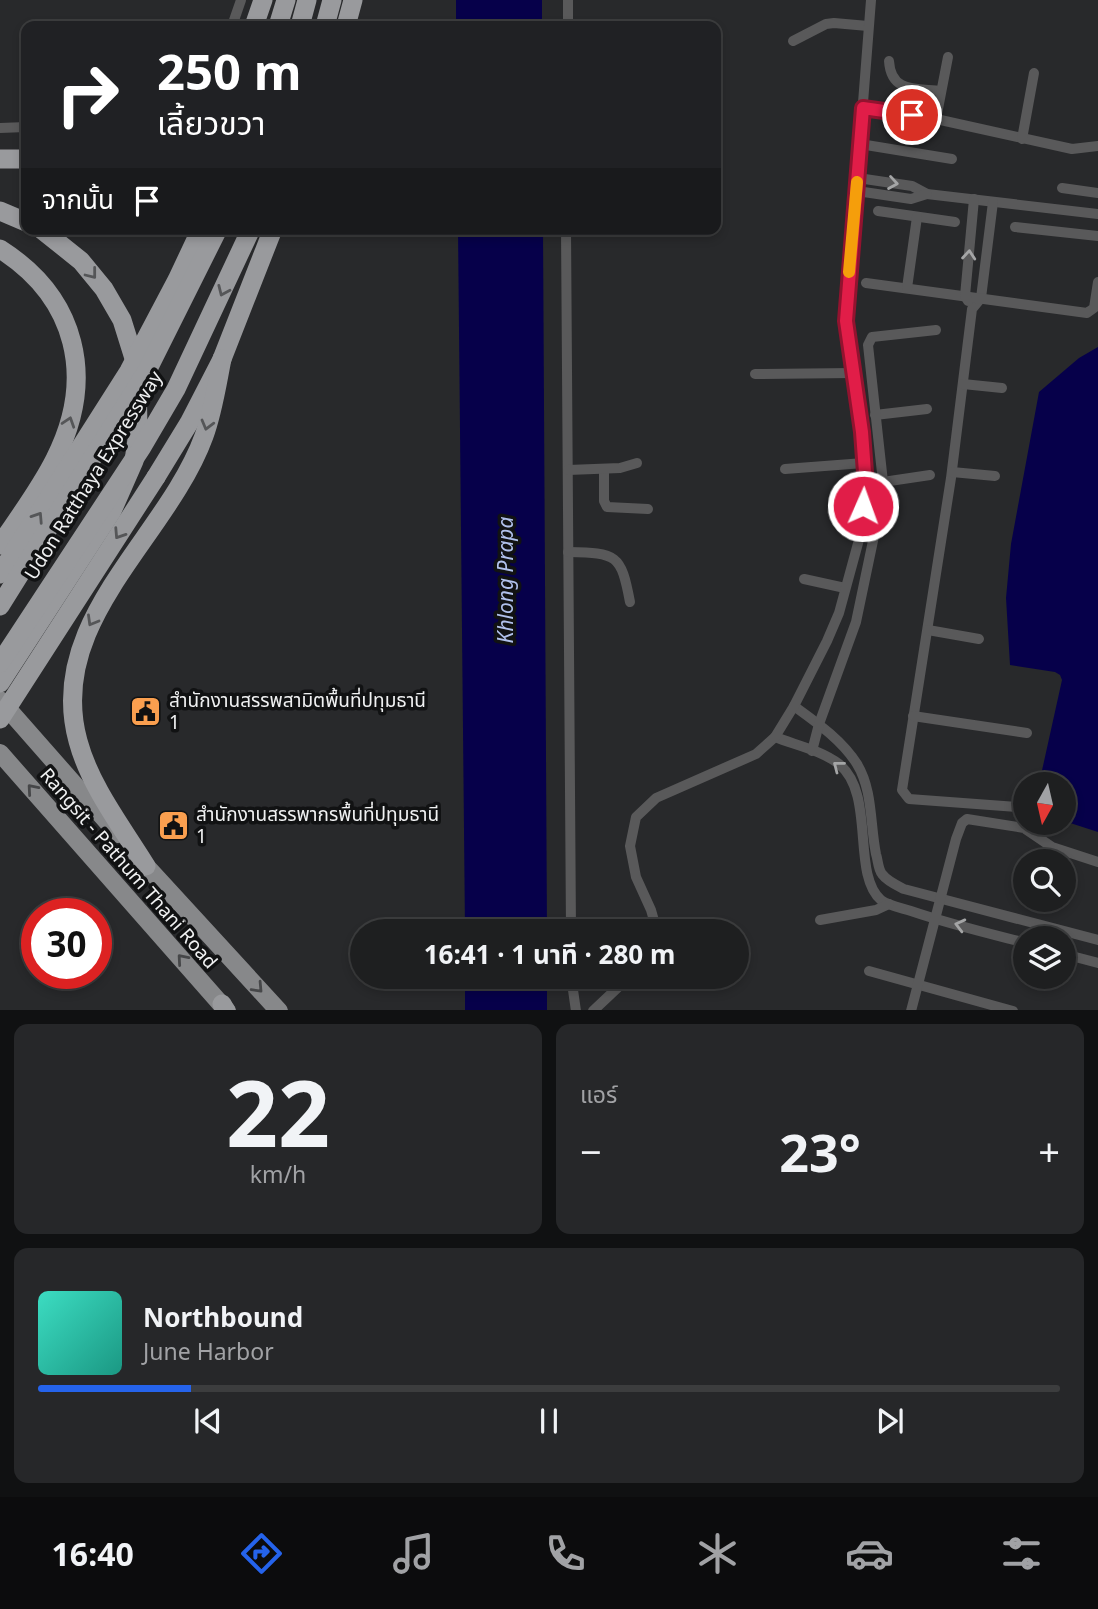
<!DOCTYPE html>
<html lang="th">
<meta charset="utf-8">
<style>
:root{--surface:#1e1f20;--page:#262729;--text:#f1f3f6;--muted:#a1a2a5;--line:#3c3d3e;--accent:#2563eb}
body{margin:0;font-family:"Noto Sans","Noto Sans Thai",sans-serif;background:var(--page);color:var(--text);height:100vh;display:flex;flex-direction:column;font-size:26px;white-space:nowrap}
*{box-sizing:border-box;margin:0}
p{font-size:23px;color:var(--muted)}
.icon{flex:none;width:38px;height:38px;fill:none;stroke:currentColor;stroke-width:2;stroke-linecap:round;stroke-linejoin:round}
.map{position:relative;height:1010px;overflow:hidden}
.sheet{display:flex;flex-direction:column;gap:14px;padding:14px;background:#101112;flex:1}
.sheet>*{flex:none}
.top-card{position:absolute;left:21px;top:21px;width:700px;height:214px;border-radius:14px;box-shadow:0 4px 10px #0003,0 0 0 2px var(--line);background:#202124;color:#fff;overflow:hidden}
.needle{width:46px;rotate:188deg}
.fabs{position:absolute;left:1013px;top:772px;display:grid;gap:14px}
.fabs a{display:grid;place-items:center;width:63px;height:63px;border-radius:50%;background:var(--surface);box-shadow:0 4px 10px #0003,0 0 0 2px var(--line);font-size:35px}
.speed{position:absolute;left:21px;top:898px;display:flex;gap:14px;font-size:35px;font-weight:700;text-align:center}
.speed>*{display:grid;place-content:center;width:91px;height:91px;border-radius:50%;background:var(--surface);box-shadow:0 4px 10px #0003,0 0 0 2px var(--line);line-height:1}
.speed .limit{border:10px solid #d22;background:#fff;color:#111}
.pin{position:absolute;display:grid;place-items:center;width:60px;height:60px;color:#fff;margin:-30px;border:4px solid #fff;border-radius:50%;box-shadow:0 2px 7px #0007}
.me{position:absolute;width:77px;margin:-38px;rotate:2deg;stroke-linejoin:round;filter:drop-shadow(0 0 5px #0008)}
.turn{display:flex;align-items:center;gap:24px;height:147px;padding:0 21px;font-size:32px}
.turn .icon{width:91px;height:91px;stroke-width:2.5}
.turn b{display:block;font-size:49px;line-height:60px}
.then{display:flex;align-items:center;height:66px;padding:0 21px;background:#0003;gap:14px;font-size:26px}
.big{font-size:52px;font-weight:700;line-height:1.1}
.sheet .tile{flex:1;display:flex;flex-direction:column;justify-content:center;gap:10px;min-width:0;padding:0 24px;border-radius:14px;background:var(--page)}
.sheet .dial{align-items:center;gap:0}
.dial b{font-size:91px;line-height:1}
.song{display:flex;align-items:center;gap:21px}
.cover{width:84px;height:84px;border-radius:10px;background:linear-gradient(135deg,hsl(170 70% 55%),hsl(170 70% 35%))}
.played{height:7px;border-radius:4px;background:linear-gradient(90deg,var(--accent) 15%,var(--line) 15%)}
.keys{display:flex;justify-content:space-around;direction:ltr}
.heat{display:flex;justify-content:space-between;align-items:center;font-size:38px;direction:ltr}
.sheet .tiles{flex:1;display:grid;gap:14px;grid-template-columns:1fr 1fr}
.tile:last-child{grid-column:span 2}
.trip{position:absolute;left:350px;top:919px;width:399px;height:70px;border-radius:35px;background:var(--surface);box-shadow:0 4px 10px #0003,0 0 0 2px var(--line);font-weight:700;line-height:70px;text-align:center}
.tabs{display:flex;height:112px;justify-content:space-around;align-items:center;background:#0c0c0d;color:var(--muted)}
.tabs .icon{width:49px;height:49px}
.tabs .active{color:var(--accent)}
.tabs b{font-size:32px;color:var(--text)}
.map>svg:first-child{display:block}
.water{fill:#06004a}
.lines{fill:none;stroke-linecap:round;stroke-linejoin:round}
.minor{stroke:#59595a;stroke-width:10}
.primary{stroke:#87888a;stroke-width:18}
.motorway{stroke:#999a9d;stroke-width:19}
.motorway-bridge{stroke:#999a9d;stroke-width:19}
.oneway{stroke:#a4a5a6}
.oneway2{stroke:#555658}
.oneway3{stroke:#464749}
.route-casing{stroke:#92132f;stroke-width:18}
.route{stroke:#e11d48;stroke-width:12}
.slow{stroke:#f59e0b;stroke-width:12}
.labels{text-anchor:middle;stroke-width:7;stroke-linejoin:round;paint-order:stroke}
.street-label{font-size:19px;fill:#f0f1f2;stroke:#111213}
.poi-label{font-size:19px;fill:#f0f1f2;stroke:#111213;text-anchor:start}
.water-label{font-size:21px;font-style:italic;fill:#b1c1ec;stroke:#111213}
</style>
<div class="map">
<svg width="1098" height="1011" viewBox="0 0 1098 1011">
<rect width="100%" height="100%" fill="#28292b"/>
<g class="water">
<rect x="456" y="0" width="86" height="26"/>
<path d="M458 229H543L547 931H465Z"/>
<path d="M1098 347V832L1064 821V784H1039L1062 680 1060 675 1055 672 1010 665 1006 598 1011 544 1039 392 1079 358Z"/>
<rect x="465" y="977" width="82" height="33"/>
</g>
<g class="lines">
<g class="minor">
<path d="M232 26 241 0"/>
<path d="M568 26V0"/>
<path d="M793 41 826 24 834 23 868 26"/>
<path d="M889 61C891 93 916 88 941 91"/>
<path d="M863 108 936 119 1072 149 1098 146"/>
<path d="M936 119 948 57"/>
<path d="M0 128 26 127"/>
<path d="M1022 139 1034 73"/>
<path d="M860 144 952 159"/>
<path d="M858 178 912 186 927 194 1098 214"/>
<path d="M1062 188 1098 193"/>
<path d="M857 191 911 199 927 194"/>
<path d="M993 202 981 298 972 309 951 478 902 790 909 799 1017 807"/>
<path d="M878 211 955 222"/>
<path d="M1015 227 1098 236"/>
<path d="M566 229 571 931"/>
<path d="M866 283 1087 313 1094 308 1098 282"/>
<path d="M907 288 917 217"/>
<path d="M968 301 965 296 974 199"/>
<path d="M755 374 853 373"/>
<path d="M963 384 1002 388"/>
<path d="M875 415 927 409"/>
<path d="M604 469V501L607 507 648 509"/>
<path d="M785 469 864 463"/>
<path d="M568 470 620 468 637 463"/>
<path d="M952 472 995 476"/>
<path d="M883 482 930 475"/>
<path d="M568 552C617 553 621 554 630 602"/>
<path d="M804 579 845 588"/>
<path d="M928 630 979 639"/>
<path d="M794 706C816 722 842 740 857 764 873 790 870 825 876 854 878 860 878 869 882 874 887 881 896 885 904 889L1098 940"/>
<path d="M913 716 1027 733"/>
<path d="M775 737C795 745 821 750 839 764 876 794 851 874 881 900 889 906 902 908 911 911 949 924 987 933 1026 943"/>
<path d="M812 751 819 724 856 622 883 493V482L868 345 872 337 936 330"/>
<path d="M820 920 876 910 889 904"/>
<path d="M657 931 651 910 636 877 630 846 636 817 656 798 756 754 775 737 794 706 827 641 839 613 860 536 866 486 862 432 846 321 871 0"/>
<path d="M1064 954 1098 963"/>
<path d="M869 971 1013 1011"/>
<path d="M571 976 576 1011"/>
<path d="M593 1011 630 976"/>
<path d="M911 1011 956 839 962 823 967 819 1024 828 1052 847 1098 862"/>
</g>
<g class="primary">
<path d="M0 700 118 834"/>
<path d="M0 753 227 1011"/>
<path d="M136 855 279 1011"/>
</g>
<g class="motorway">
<path d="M254 26 263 0"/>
<path d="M278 26 286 0"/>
<path d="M300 26 307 0"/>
<path d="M325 26 332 0"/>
<path d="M346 26 353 0"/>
<path d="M0 159H26"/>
<path d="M0 211 26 222"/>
<path d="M0 249C77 298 96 378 55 459 40 489 19 517 0 545"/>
<path d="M156 477 189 423 222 359 273 229"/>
<path d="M0 683 112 511 134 461 138 432 137 368 122 320 104 289 81 261 41 229"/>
<path d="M146 866C122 827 90 786 78 741 45 621 167 538 204 436 213 412 217 384 222 359"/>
<path d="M222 1004 226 1011"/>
</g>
<g class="motorway-bridge">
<path d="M0 574 129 371 177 280 201 229"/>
<path d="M0 606 148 369 218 229"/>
<path d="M0 663 142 447 176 389 251 229"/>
<path d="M0 719 156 477"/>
</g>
</g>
<defs><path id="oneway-chevron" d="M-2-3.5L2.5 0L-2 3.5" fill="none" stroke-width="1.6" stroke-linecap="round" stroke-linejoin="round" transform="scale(1.75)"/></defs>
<g class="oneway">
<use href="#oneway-chevron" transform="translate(893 183) rotate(9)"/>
<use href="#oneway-chevron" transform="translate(969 255) rotate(-85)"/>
<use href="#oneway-chevron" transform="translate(838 766) rotate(-142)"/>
<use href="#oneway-chevron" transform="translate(960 925) rotate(-166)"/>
</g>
<g class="oneway2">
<use href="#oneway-chevron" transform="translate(92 274) rotate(52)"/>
<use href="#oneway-chevron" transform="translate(223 291) rotate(114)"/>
<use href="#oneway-chevron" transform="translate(69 422) rotate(-72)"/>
<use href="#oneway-chevron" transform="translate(207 425) rotate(105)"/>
<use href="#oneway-chevron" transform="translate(38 517) rotate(-57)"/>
<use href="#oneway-chevron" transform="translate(119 534) rotate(123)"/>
<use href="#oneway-chevron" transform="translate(92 621) rotate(120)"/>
</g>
<g class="oneway3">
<use href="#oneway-chevron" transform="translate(32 789) rotate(-131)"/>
<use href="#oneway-chevron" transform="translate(182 959) rotate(-131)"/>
<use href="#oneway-chevron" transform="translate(258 988) rotate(47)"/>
</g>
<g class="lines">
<defs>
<path id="route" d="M863 506 866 486 862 432 846 321 863 108 912 115"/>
</defs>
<use href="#route" class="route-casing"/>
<use href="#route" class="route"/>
<path class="slow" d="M849 272 857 182"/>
</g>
<defs>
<symbol id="civic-square" viewBox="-11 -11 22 22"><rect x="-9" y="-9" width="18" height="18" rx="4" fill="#fa9f4f" stroke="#111213"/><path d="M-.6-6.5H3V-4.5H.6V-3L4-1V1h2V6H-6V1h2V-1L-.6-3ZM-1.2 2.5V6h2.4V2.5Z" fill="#111"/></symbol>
</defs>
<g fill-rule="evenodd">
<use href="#civic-square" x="128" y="694" width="35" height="35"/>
<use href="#civic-square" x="156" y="808" width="35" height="35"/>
</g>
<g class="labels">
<g class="street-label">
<text transform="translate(93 475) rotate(-58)" y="7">Udon Ratthaya Expressway</text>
<text transform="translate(129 868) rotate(49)" y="7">Rangsit - Pathum Thani Road</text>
</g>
<g class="poi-label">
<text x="169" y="707">สำนักงานสรรพสามิตพื้นที่ปทุมธานี<tspan x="169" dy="22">1</tspan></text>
<text x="196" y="821">สำนักงานสรรพากรพื้นที่ปทุมธานี<tspan x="196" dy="22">1</tspan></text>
</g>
<g class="water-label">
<text transform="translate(506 580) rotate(-90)" y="7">Khlong Prapa</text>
</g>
</g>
</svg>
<div class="fabs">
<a><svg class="needle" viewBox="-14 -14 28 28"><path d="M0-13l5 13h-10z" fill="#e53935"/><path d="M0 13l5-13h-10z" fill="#a1a2a5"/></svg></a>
<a><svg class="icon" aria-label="search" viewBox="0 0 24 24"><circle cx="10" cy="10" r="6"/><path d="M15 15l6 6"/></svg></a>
<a><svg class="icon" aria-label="layers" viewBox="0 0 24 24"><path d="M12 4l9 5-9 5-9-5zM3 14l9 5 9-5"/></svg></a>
</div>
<div class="speed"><div class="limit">30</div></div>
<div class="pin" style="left:912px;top:115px;background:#d93025"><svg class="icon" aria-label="arrive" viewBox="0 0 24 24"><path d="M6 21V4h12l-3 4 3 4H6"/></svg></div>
<svg class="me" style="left:863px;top:506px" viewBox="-20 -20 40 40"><circle r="17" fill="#e11d48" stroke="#fff" stroke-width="3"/><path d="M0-11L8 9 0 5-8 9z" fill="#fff"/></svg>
<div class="trip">16:41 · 1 นาที · 280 m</div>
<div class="top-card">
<div class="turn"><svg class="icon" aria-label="right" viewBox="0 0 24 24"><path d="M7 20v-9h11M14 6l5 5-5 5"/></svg><div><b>250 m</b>เลี้ยวขวา</div></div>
<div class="then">จากนั้น<svg class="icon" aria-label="arrive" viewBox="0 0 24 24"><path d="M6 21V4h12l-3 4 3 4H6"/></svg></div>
</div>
</div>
<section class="sheet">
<div class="tiles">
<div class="tile dial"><b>22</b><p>km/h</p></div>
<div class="tile"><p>แอร์</p>
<div class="heat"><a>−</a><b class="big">23°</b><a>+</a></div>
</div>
<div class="tile">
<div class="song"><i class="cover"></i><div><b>Northbound</b><p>June Harbor</p></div></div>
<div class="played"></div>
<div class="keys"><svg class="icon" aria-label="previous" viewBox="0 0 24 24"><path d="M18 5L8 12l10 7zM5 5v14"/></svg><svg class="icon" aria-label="pause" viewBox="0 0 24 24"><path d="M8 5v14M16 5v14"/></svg><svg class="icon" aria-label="next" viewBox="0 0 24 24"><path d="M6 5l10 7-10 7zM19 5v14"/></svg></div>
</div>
</div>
</section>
<nav class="tabs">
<b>16:40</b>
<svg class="icon active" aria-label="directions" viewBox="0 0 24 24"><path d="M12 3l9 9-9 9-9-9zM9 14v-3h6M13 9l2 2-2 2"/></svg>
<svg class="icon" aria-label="music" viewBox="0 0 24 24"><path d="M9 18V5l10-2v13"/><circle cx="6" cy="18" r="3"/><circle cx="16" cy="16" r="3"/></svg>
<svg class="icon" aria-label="phone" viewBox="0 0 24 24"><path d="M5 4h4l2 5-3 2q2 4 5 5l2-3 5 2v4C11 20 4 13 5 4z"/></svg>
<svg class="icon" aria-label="climate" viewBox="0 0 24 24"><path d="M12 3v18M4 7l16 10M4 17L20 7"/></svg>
<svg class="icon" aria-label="car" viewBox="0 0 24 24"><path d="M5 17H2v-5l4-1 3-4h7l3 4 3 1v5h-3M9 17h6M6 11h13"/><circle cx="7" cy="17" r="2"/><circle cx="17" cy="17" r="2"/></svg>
<svg class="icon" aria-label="filters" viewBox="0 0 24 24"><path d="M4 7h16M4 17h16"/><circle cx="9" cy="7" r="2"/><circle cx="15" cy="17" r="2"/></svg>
</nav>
